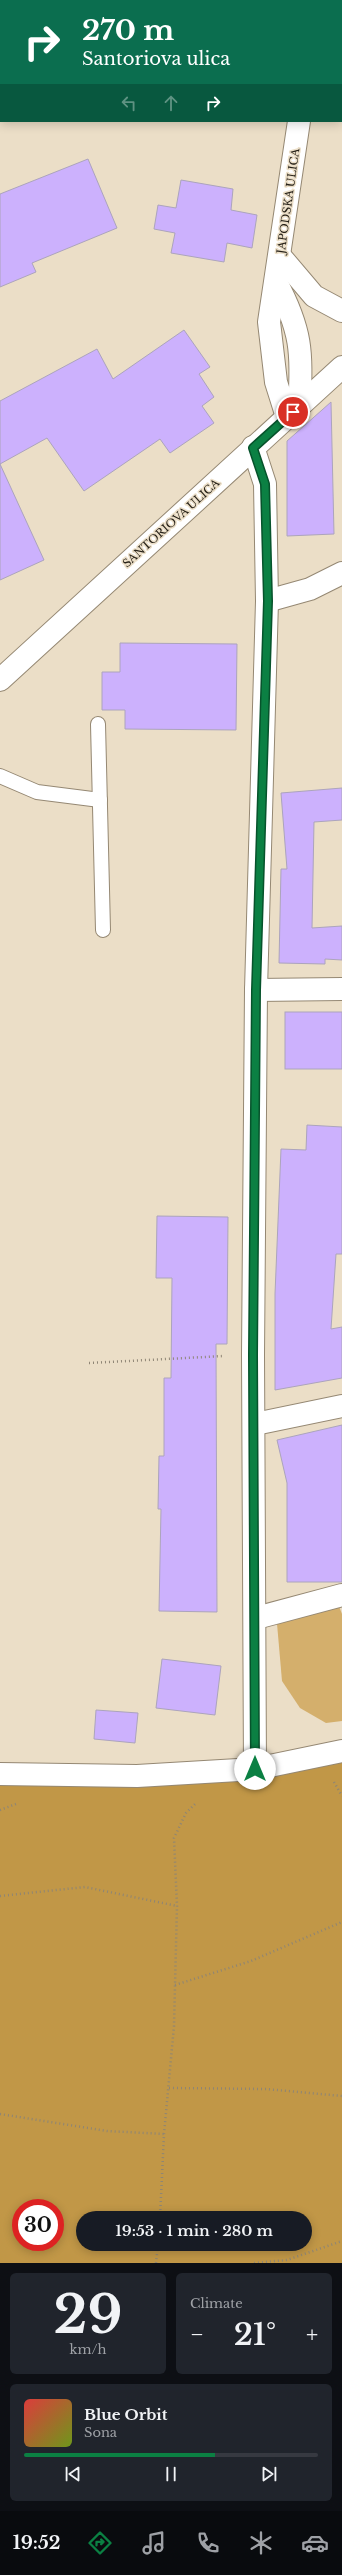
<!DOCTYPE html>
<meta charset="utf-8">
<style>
:root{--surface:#171b24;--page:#20242c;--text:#f1f3f6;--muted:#9ea1a6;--line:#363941;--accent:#0b8043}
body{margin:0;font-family:"Libre Baskerville",serif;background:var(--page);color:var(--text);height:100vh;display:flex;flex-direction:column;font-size:15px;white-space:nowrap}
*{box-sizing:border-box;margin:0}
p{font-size:13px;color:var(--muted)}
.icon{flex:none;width:22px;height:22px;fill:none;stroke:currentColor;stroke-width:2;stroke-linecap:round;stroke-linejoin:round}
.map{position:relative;height:2263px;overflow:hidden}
.details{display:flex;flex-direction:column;gap:10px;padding:10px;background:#0d0f14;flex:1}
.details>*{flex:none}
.guide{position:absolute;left:0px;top:0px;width:342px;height:122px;box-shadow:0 2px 10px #0003;background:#0b6e4f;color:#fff;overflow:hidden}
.speed{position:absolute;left:12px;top:2199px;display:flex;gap:8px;font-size:20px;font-weight:700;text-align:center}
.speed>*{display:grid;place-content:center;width:52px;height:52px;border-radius:50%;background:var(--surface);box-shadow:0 2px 10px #0003;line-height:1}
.speed .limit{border:6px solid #d22;background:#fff;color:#111}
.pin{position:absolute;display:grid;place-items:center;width:34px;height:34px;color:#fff;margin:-17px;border:2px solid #fff;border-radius:50%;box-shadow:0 1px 4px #0007}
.me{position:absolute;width:44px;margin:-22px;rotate:0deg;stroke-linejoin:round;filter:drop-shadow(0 0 3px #0008)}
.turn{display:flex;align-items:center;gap:14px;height:84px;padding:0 16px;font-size:18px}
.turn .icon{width:52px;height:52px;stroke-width:2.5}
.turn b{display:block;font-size:28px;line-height:34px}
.lanes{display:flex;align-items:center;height:38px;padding:0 16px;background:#0003;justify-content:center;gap:20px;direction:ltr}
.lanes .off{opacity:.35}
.big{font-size:30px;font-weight:600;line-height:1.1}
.details .tile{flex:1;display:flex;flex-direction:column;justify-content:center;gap:6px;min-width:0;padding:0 14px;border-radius:6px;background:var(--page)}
.details .dial{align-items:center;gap:0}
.dial b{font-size:52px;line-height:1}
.song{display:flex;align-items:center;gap:12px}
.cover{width:48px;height:48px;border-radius:6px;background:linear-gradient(135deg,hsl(0 70% 55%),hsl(80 70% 35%))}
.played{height:4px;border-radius:2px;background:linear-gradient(90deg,var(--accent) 65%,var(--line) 65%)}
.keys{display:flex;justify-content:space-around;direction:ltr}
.heat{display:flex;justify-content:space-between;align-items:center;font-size:22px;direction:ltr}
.details .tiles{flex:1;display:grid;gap:10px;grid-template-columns:1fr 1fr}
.tile:last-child{grid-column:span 2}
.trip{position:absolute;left:76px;top:2211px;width:236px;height:40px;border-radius:20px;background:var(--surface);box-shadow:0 2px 10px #0003;font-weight:600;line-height:40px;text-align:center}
.dock{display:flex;height:64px;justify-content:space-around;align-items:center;background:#090b0e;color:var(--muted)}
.dock .icon{width:28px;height:28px}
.dock .active{color:var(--accent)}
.dock b{font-size:18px;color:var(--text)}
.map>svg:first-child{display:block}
.green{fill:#d4af6c}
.forest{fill:#c19747;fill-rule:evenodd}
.building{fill:#ccb1fd;stroke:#aca4bc}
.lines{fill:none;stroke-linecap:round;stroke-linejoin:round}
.lane-casing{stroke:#958873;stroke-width:16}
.street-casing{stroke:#958873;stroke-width:24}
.secondary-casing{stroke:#958873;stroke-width:24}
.path{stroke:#8e8575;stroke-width:2.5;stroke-dasharray:1 3;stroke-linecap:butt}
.lane{stroke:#fff;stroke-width:14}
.street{stroke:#fff;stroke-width:22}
.secondary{stroke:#fff;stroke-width:22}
.route-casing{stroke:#07532c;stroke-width:10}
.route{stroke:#0b8043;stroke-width:7}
.labels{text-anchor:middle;stroke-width:3;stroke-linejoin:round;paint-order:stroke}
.street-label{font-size:11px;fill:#272219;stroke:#ebdec7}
</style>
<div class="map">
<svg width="342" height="2263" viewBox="0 0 342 2263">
<rect width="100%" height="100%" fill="#ebdec7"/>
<path class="green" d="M335 1596 342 1614V1721L326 1723 300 1708 282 1681 276 1612Z"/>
<path class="forest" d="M342 1761V2263H0V1774ZM21 2208H55V2242H21ZM83 2218H305V2244H83Z"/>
<g class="building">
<path d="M88 159 117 228 32 263 36 272 0 287V194Z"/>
<path d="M181 180 233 189 231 210 257 215 252 248 227 243 224 262 171 253 175 233 154 229 158 205 176 208Z"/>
<path d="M184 330 210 367 199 374 214 397 202 406 214 423 170 453 160 439 84 491 47 438 0 464V401L97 349 113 379Z"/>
<path d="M331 402 334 534 287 536V441Z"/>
<path d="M0 464 44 560 0 580Z"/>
<path d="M120 643 237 644 236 730 125 729V710H102V672H120Z"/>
<path d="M342 788V820L314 822 312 928 342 926V960L325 959V964L279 963 281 869H287L281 793Z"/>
<rect x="285" y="1012" width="57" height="57"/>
<path d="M307 1125 342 1127V1254H336L331 1329 342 1327V1378L275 1390V1294L281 1149 306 1150Z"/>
<path d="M157 1216 228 1217 227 1344H216L217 1612 159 1611 161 1509H158L159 1456H164V1378H171L172 1278H156Z"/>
<path d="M342 1425V1582H287V1483L277 1440Z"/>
<path d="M162 1659 221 1666 215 1715 156 1708Z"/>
<path d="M96 1710 138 1713 135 1743 94 1739Z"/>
</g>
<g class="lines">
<defs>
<g id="lane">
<path d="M98 724 103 930"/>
<path d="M0 776 37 792 100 800"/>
</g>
<g id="street">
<path d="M253 447 265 484 267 601 256 990 253 1355 255 1769"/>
<path d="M267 601 310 589 342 573"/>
<path d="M256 990 342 989"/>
<path d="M255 1424 342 1406"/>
<path d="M256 1618 342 1595"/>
<path d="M0 1774 137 1776 255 1769 342 1751"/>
</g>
<g id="secondary">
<path d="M317 1V0"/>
<path d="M280 256 314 296 342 311"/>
<path d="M276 282C301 329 303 353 299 406"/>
<path d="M287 417 276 382 269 322 299 121"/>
<path d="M0 680 342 367"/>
</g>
</defs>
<use href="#lane" class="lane-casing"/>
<use href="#street" class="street-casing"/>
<use href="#secondary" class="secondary-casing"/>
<g class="path">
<path d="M89 1363 224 1356"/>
<path d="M334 1782 342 1796"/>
<path d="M0 1810 16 1804"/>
<path d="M0 1896 85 1887 177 1906"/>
<path d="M175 1985 251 1961 342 1922"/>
<path d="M169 2088 266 2089 342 2096"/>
<path d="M0 2114 107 2131 164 2134"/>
<path d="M160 2218 164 2134 174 2026 177 1906 174 1838 186 1813 197 1802"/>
<path d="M156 2263 158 2244"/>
<path d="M254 2263 287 2260 342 2241"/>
</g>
<use href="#lane" class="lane"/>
<use href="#street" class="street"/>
<use href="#secondary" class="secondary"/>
</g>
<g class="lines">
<defs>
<path id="route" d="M255 1769 253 1355 256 990 268 601 265 484 253 448 293 412"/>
</defs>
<use href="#route" class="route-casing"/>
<use href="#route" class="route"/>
</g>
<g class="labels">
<g class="street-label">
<text transform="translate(288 201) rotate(-82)" y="4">JAPODSKA ULICA</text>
<text transform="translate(171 523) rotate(-42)" y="4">SANTORIOVA ULICA</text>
</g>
</g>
</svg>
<div class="speed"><div class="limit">30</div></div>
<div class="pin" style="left:293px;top:412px;background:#d93025"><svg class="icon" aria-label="arrive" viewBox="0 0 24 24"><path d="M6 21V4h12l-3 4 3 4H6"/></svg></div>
<svg class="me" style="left:255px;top:1769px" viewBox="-20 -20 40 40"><circle r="19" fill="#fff"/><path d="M0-13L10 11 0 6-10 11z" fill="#0b8043"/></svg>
<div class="trip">19:53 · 1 min · 280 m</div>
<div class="guide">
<div class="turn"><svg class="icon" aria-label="right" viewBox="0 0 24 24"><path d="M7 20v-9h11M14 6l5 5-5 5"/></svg><div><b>270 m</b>Santoriova ulica</div></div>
<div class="lanes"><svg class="icon off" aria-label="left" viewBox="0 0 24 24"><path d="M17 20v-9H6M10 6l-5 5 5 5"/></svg><svg class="icon off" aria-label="ahead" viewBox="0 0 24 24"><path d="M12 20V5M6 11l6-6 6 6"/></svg><svg class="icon" aria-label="right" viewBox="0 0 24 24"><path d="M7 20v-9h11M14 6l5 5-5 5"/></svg></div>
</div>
</div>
<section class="details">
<div class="tiles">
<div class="tile dial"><b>29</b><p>km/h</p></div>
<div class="tile"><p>Climate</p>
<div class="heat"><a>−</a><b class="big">21°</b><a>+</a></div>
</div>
<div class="tile">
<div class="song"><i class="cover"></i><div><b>Blue Orbit</b><p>Sona</p></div></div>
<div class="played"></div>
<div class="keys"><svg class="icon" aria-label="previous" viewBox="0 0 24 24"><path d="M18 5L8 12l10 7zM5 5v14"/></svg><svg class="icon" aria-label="pause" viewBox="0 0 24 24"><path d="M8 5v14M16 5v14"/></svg><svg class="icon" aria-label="next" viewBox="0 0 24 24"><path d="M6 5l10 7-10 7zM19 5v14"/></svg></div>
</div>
</div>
</section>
<nav class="dock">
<b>19:52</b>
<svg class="icon active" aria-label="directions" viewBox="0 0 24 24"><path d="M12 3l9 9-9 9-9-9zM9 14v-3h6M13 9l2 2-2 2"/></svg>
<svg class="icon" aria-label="music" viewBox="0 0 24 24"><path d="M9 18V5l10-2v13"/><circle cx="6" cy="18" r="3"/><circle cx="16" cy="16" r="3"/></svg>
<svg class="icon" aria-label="phone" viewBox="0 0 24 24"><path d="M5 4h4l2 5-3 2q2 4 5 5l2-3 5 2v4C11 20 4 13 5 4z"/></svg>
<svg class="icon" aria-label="climate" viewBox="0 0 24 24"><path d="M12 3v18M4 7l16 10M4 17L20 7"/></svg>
<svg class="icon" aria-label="car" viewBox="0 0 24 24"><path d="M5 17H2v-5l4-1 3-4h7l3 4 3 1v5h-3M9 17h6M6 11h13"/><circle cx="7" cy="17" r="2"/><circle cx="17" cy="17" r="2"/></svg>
</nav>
